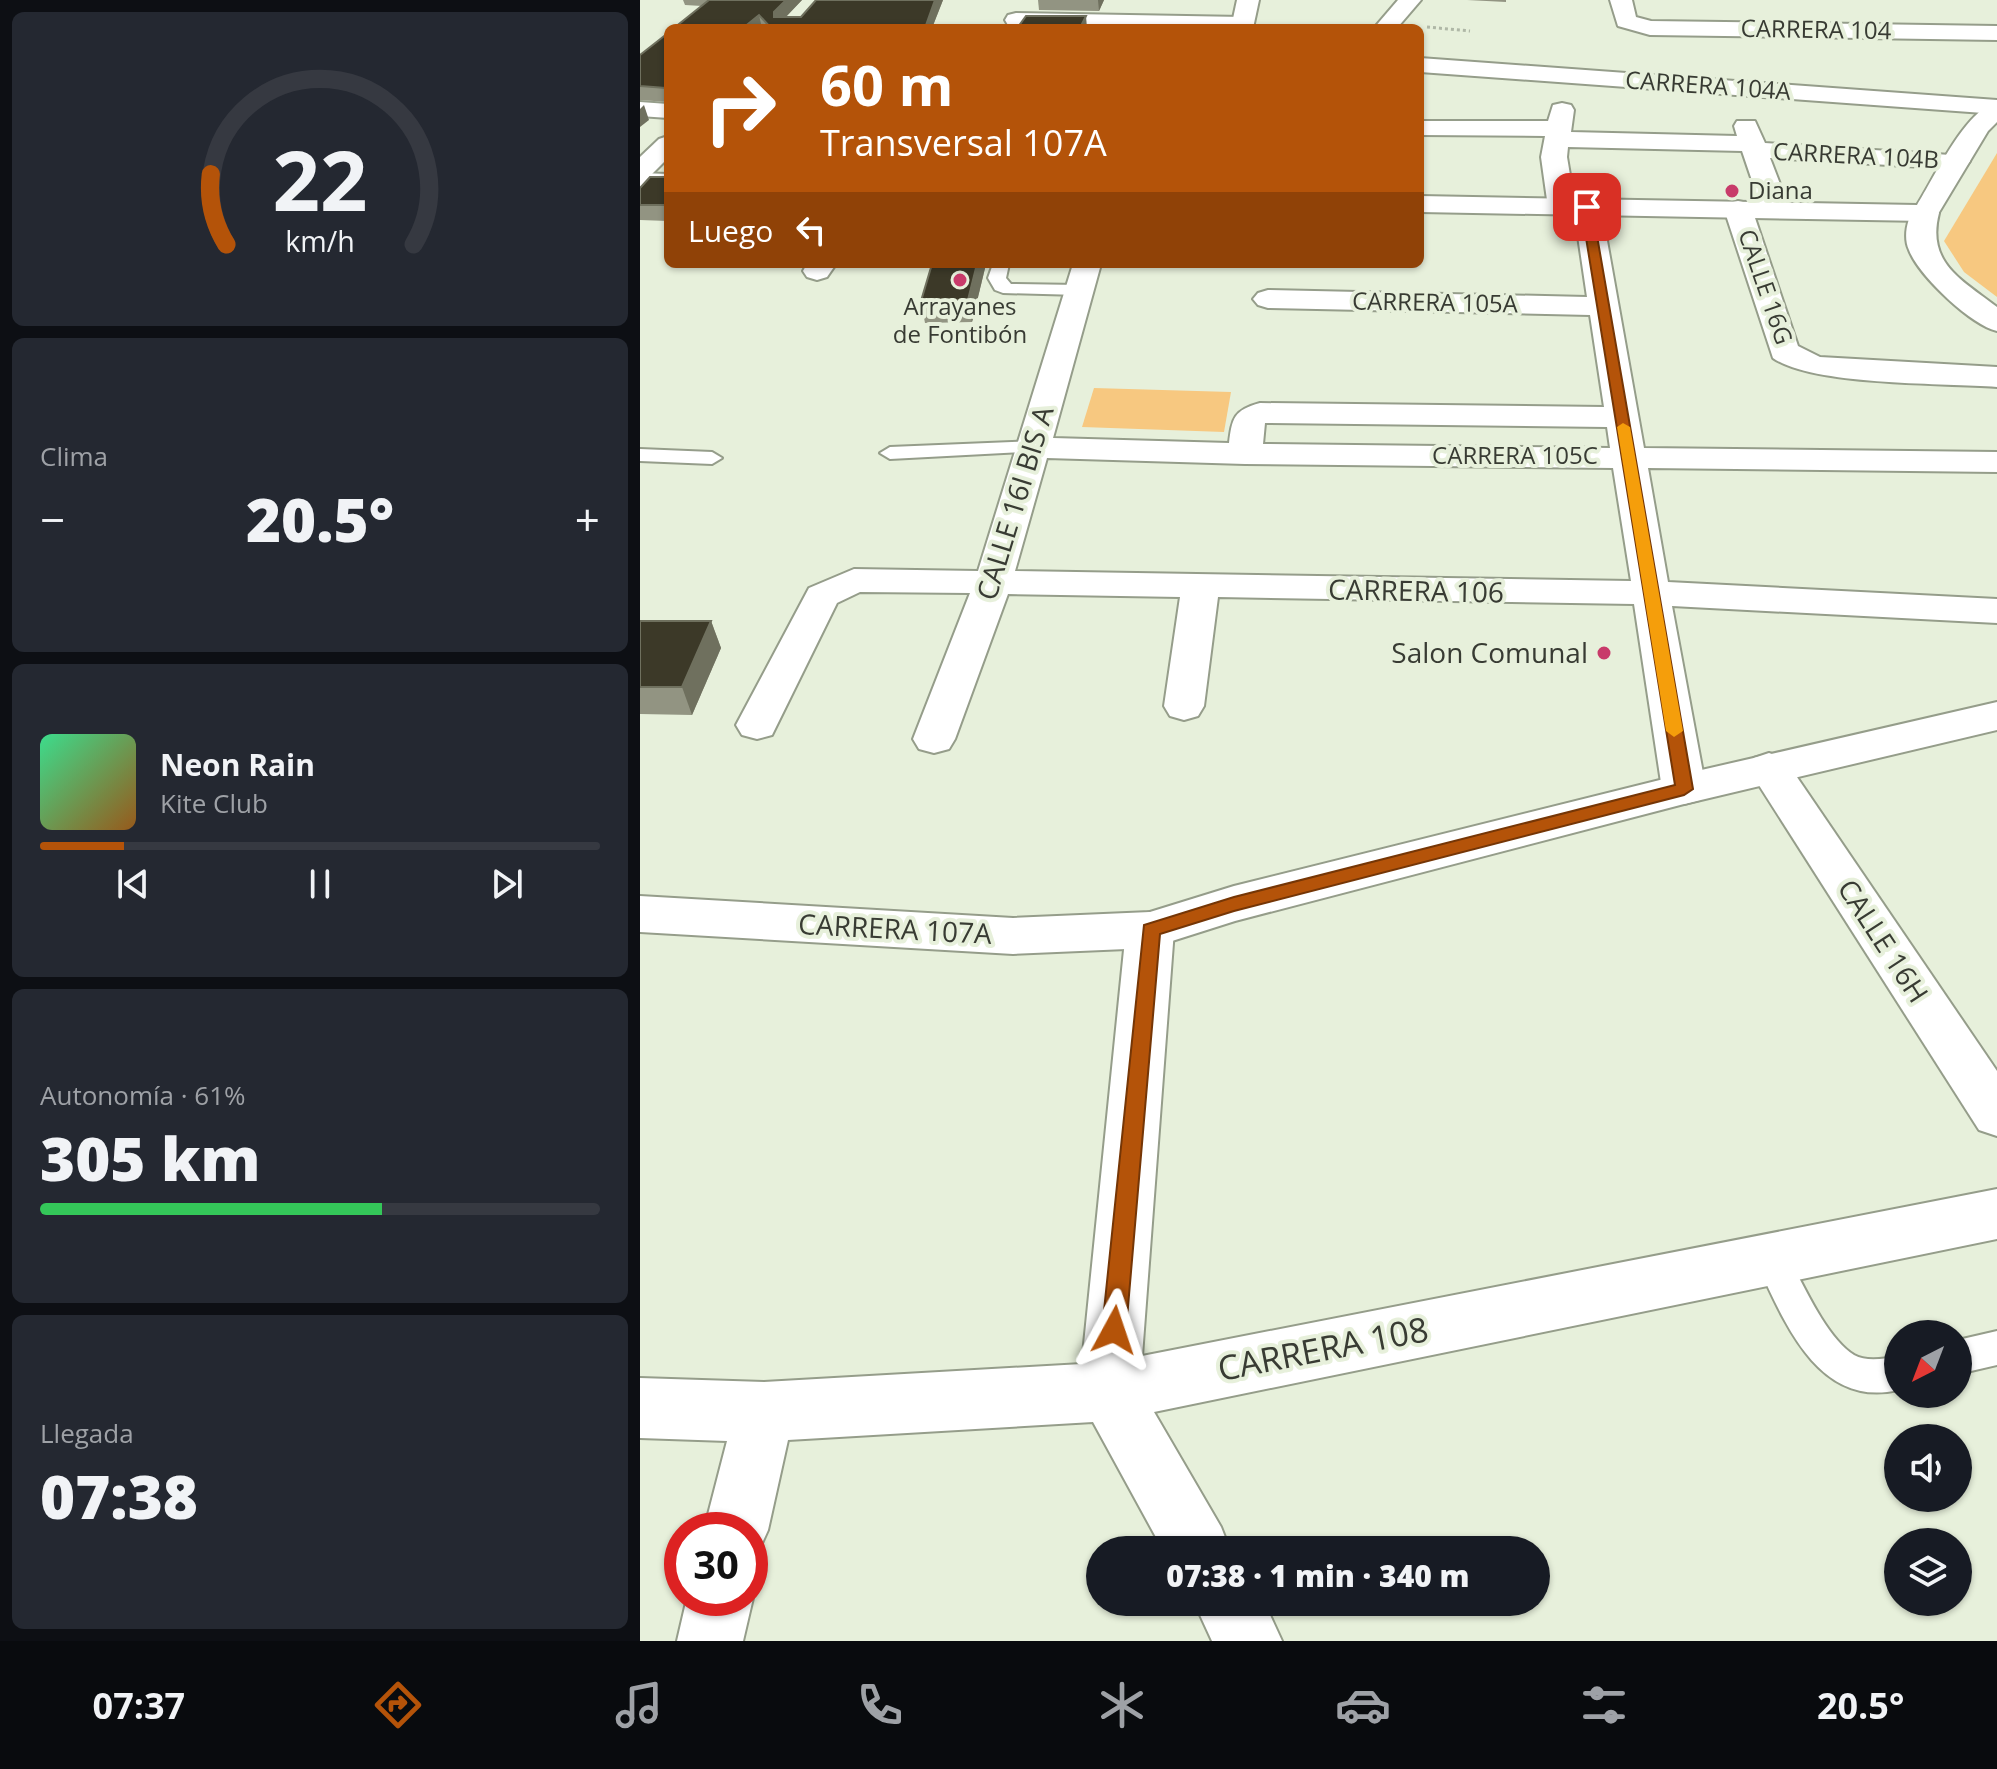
<!DOCTYPE html>
<html lang="es">
<meta charset="utf-8">
<style>
:root{--surface:#171b24;--page:#242831;--text:#f1f3f6;--muted:#9ea1a6;--line:#363941;--accent:#b45309}
body{margin:0;font-family:"Open Sans",sans-serif;background:var(--page);color:var(--text);height:100vh;display:flex;flex-direction:column;font-size:30px;white-space:nowrap}
*{box-sizing:border-box;margin:0}
p{font-size:26px;color:var(--muted)}
.icon{flex:none;width:44px;height:44px;fill:none;stroke:currentColor;stroke-width:2;stroke-linecap:round;stroke-linejoin:round}
.map{position:relative;flex:1;overflow:hidden}
.panel{display:flex;flex-direction:column;gap:12px;padding:12px;background:#0d0f14;width:640px}
.panel>*{flex:none}
.guide{position:absolute;left:24px;top:24px;width:760px;height:244px;border-radius:12px;box-shadow:0 2px 6px #0004;background:#b45309;color:#fff;overflow:hidden}
.needle{width:52px;rotate:222deg}
.controls{position:absolute;left:1244px;top:1320px;display:grid;gap:16px}
.controls a{display:grid;place-items:center;width:88px;height:88px;border-radius:50%;background:var(--surface);box-shadow:0 2px 6px #0004;font-size:40px}
.speed{position:absolute;left:24px;top:1512px;display:flex;gap:16px;font-size:40px;font-weight:700;text-align:center}
.speed>*{display:grid;place-content:center;width:104px;height:104px;border-radius:50%;background:var(--surface);box-shadow:0 2px 6px #0004;line-height:1}
.speed .limit{border:12px solid #d22;background:#fff;color:#111}
.pin{position:absolute;display:grid;place-items:center;width:68px;height:68px;color:#fff;margin:-34px;border-radius:16px;box-shadow:0 4px 12px #0006}
.me{position:absolute;width:88px;margin:-44px;rotate:5deg;stroke-linejoin:round;filter:drop-shadow(0 0 6px #0008)}
.turn{display:flex;align-items:center;gap:28px;height:168px;padding:0 24px;font-size:36px}
.turn .icon{width:104px;height:104px;stroke-width:2.5}
.turn b{display:block;font-size:56px;line-height:68px}
.then{display:flex;align-items:center;height:76px;padding:0 24px;background:#0003;gap:16px;font-size:30px}
.big{font-size:60px;font-weight:800;line-height:1.1}
.panel .tile{flex:1;display:flex;flex-direction:column;justify-content:center;gap:12px;min-width:0;padding:0 28px;border-radius:12px;background:var(--page)}
.panel .dial{align-items:center;gap:0}
.dial svg{height:208px;overflow:visible;fill:none;stroke:var(--line);stroke-width:7;stroke-linecap:round;text-anchor:middle}
.dial text{fill:var(--text);stroke:none}
.song{display:flex;align-items:center;gap:24px}
.cover{width:96px;height:96px;border-radius:12px;background:linear-gradient(135deg,hsl(150 70% 55%),hsl(30 70% 35%))}
.played{height:8px;border-radius:4px;background:linear-gradient(90deg,var(--accent) 15%,var(--line) 15%)}
.keys{display:flex;justify-content:space-around;direction:ltr}
.heat{display:flex;justify-content:space-between;align-items:center;font-size:44px;direction:ltr}
.charge{height:12px;border-radius:6px;background:linear-gradient(90deg,#34c759 61%,var(--line) 0)}
.trip{position:absolute;left:446px;top:1536px;width:464px;height:80px;border-radius:40px;background:var(--surface);box-shadow:0 2px 6px #0004;font-weight:800;line-height:80px;text-align:center}
.tab-bar{display:flex;height:128px;justify-content:space-around;align-items:center;background:#090b0e;color:var(--muted)}
.tab-bar .icon{width:56px;height:56px}
.tab-bar .selected{color:var(--accent)}
.tab-bar b{font-size:36px;color:var(--text)}
main{display:flex;flex:1;min-height:0}
.map>svg:first-child{display:block}
.green{fill:#f7c880}
.lines{fill:none;stroke-linecap:round;stroke-linejoin:round}
.service-casing{stroke:#959d8a;stroke-width:4}
.minor-casing{stroke:#959d8a;stroke-width:4}
.tertiary-casing{stroke:#959d8a;stroke-width:4}
.secondary-casing{stroke:#959d8a;stroke-width:4}
.path{stroke:#afb7a6;stroke-width:3;stroke-dasharray:3 3;stroke-linecap:butt}
.service{fill:#fff;fill-rule:evenodd}
.minor{fill:#fff;fill-rule:evenodd}
.tertiary{fill:#fff;fill-rule:evenodd}
.secondary{fill:#fff;fill-rule:evenodd}
.wall{fill:#929482}
.shaded-wall{fill:#6f705e}
.building{fill:#3c3928;stroke:#6f705e;stroke-width:2}
.route{fill:#b45309;stroke:#753606;stroke-width:2}
.slow{fill:#f59e0b}
.poi-dot{fill:#c83b6a;stroke:#e7f0db;stroke-width:3}
.labels{text-anchor:middle;stroke-width:8;stroke-linejoin:round;paint-order:stroke}
.far-street-label{font-size:24px;fill:#383b33;stroke:#e7f0db}
.far-poi-label{font-size:24px;fill:#383b33;stroke:#e7f0db;text-anchor:start}
.street-label{font-size:28px;fill:#383b33;stroke:#e7f0db}
.poi-label{font-size:28px;fill:#383b33;stroke:#e7f0db;text-anchor:end}
.near-street-label{font-size:34px;fill:#383b33;stroke:#e7f0db}
</style>
<main>
<section class="panel">
<div class="tile dial"><svg viewBox="0 0 100 80">
<path d="M14 69A42 42 0 1 1 86 69"/>
<path d="M14 69A42 42 0 0 1 8 42" stroke="#b45309"/>
<text x="50" y="56" font-size="32" font-weight="700">22</text>
<text x="50" y="72" font-size="11">km/h</text>
</svg></div>
<div class="tile"><p>Clima</p>
<div class="heat"><a>−</a><b class="big">20.5°</b><a>+</a></div>
</div>
<div class="tile">
<div class="song"><i class="cover"></i><div><b>Neon Rain</b><p>Kite Club</p></div></div>
<div class="played"></div>
<div class="keys"><svg class="icon" aria-label="previous" viewBox="0 0 24 24"><path d="M18 5L8 12l10 7zM5 5v14"/></svg><svg class="icon" aria-label="pause" viewBox="0 0 24 24"><path d="M8 5v14M16 5v14"/></svg><svg class="icon" aria-label="next" viewBox="0 0 24 24"><path d="M6 5l10 7-10 7zM19 5v14"/></svg></div>
</div>
<div class="tile"><p>Autonomía · 61%</p><b class="big">305 km</b><div class="charge"></div></div>
<div class="tile"><p>Llegada</p><b class="big">07:38</b></div>
</section>
<div class="map">
<svg width="1357" height="1641" viewBox="0 0 1357 1641">
<rect width="100%" height="100%" fill="#e7f0db"/>
<g class="green">
<path d="M1357 153V297L1324 272 1304 241Z"/>
<path d="M454 388 591 392 584 432 442 427Z"/>
</g>
<g class="lines">
<defs>
<g id="service">
<path d="M353 264H369L366 278 371 284 439 285 448 290 439 295 363 293 355 290 348 278Z"/>
<path d="M393 441 400 443 403 447 400 451 250 459 240 453 250 447Z"/>
<path d="M0 449 72 452 82 458 72 464 0 461Z"/>
<path d="M1132 1244 1144 1248C1160 1278 1185 1337 1214 1355 1226 1362 1245 1359 1258 1356V1390C1177 1409 1143 1319 1115 1259L1120 1248Z"/>
<path d="M1357 1331V1365L1318 1374V1340Z"/>
</g>
<g id="minor">
<path d="M758 0H781L757 28H734Z"/>
<path d="M970 0H992L996 17 1011 21 1357 26V40L1010 35 978 26Z"/>
<path d="M376 13 603 17 614 24 611 28 368 25 365 20 368 15Z"/>
<path d="M780 58 1357 100V114L780 72Z"/>
<path d="M0 102 28 104V118L0 116Z"/>
<path d="M922 103 931 105 934 110 931 132 1097 136 1094 126 1097 121H1115L1125 143 1326 156 1330 161 1326 166 1317 169 1130 158 1150 210 1146 216H1126L1122 210 1102 151 928 147 927 157 935 205 947 199 957 201 961 207 1004 448 1357 452V472L1008 468 1028 582 1357 599V623L1032 606 1066 789 1059 800 1044 804 1029 800 1022 789 994 604 578 597 564 706 558 716 544 720 530 716 524 706 540 597 368 594 315 739 309 749 294 753 279 749 273 739 330 593 220 592 197 603 132 735 117 739 102 735 96 725 169 588 214 569 338 571 433 264H461L413 438 589 443C592 418 594 410 620 403L964 407 950 315 628 308 618 305 613 299 618 293 628 290 947 297 934 209 922 215 912 213 908 207 901 157 905 136 780 135V121H908L913 105ZM625 423 967 427 970 448 623 444ZM407 458 605 464 973 468 991 581 375 571Z"/>
<path d="M1098 201 1108 203 1112 209 1158 346 1180 357 1357 367V387C1303 383 1173 386 1133 358L1084 209 1088 203Z"/>
<path d="M1285 205 1295 207 1299 213C1286 263 1322 280 1357 307V331C1331 325 1279 276 1269 250 1263 237 1267 219 1275 207Z"/>
<path d="M167 264H196L187 277 177 280 167 277 163 271Z"/>
<path d="M1129 753 1144 758 1357 1071V1136L1339 1130 1108 768 1114 758Z"/>
<path d="M510 912 527 917 534 930 502 1356 1357 1189V1239L514 1412 581 1527 590 1550H523L453 1422 148 1440 128 1530 118 1552 110 1556V1530H64L87 1441 0 1438V1378L124 1382 442 1364 486 930 493 917Z"/>
<path d="M110 1591 113 1598 103 1641H37L47 1598H110Z"/>
<path d="M554 1602H624L642 1641H572Z"/>
</g>
<g id="tertiary">
<path d="M597 0H619L613 28H591Z"/>
<path d="M1357 102V122L1348 131 1295 219 1285 221 780 212V196L1277 205C1294 178 1326 109 1357 102Z"/>
<path d="M0 173 28 174V190L0 189Z"/>
<path d="M1357 702V730L1044 804 595 921 510 948 373 954 0 932V896L373 918 510 912 594 886 1044 774Z"/>
</g>
<path id="secondary" d="M28 136V158L9 177 0 179V157L19 139Z"/>
</defs>
<use href="#service" class="service-casing"/>
<use href="#minor" class="minor-casing"/>
<use href="#tertiary" class="tertiary-casing"/>
<use href="#secondary" class="secondary-casing"/>
<path class="path" d="M787 27 830 31"/>
<use href="#service" class="service"/>
<use href="#minor" class="minor"/>
<use href="#tertiary" class="tertiary"/>
<use href="#secondary" class="secondary"/>
</g>
<g class="wall">
<path d="M43 0H162L146 17H161L303 0 292 28H34L62 6 45 5Z"/>
<path d="M398 0H464L459 11 399 10Z"/>
<path d="M827 0H866V2Z"/>
<path d="M28 33V102L0 100V55Z"/>
<path d="M28 158V221L0 220V188L25 177Z"/>
<path d="M292 264H346L332 322 285 323 281 301Z"/>
<path d="M0 621H71L81 648 52 715 0 714Z"/>
</g>
<g class="shaded-wall">
<path d="M146 0H162L137 26 136 28 134 12Z"/>
<path d="M295 0H303L292 28H285Z"/>
<path d="M458 0H464L459 11Z"/>
<path d="M119 15 122 28H103Z"/>
<path d="M446 16 447 28H440Z"/>
<path d="M4 105 9 120 0 127V109Z"/>
<path d="M337 264H346L332 322 328 300Z"/>
<path d="M71 621 81 648 52 715 42 687Z"/>
</g>
<g class="building">
<path d="M69 0H146L134 12V17H161L176 0H295L285 28H131L119 15 103 28H34Z"/>
<path d="M386 16H446L440 28 378 27Z"/>
<path d="M28 33V87L26 88 0 86V55Z"/>
<path d="M28 158V205H0V188L10 177H25L26 159Z"/>
<path d="M292 264H337L328 300 281 301Z"/>
<path d="M0 621H71L42 687H0Z"/>
</g>
<path class="route" d="M947 203 952 207 1053 789 1044 795 594 911 520 934 486 1330 483 1338 474 1342 466 1338 462 1330 504 925 594 897 1035 785 941 207Z"/>
<path class="slow" d="M983 423 990 427 1043 731 1034 737 1026 731 977 427Z"/>
<g class="poi-dot">
<circle cx="1092" cy="191" r="8"/>
<circle cx="320" cy="280" r="8"/>
<circle cx="964" cy="653" r="8"/>
</g>
<g class="labels">
<g class="far-street-label">
<text transform="translate(1176 30) rotate(1)" y="8">CARRERA 104</text>
<text transform="translate(1068 86) rotate(4)" y="8">CARRERA 104A</text>
<text transform="translate(1216 156) rotate(3)" y="8">CARRERA 104B</text>
<text transform="translate(1125 287) rotate(71)" y="8">CALLE 16G</text>
<text transform="translate(795 303) rotate(1)" y="8">CARRERA 105A</text>
<text x="875" y="464">CARRERA 105C</text>
</g>
<g class="far-poi-label">
<text x="1108" y="199">Diana</text>
<text x="320" y="315" text-anchor="middle">Arrayanes<tspan x="320" dy="28">de Fontibón</tspan></text>
</g>
<g class="street-label">
<text transform="translate(375 503) rotate(-73)" y="10">CALLE 16I BIS A</text>
<text transform="translate(776 591) rotate(1)" y="10">CARRERA 106</text>
<text transform="translate(255 929) rotate(3)" y="10">CARRERA 107A</text>
<text transform="translate(1243 941) rotate(57)" y="10">CALLE 16H</text>
</g>
<g class="poi-label">
<text x="948" y="663">Salon Comunal</text>
</g>
<g class="near-street-label">
<text transform="translate(683 1349) rotate(-11)" y="12">CARRERA 108</text>
</g>
</g>
</svg>
<div class="controls">
<a><svg class="needle" viewBox="-14 -14 28 28"><path d="M0-13l5 13h-10z" fill="#e53935"/><path d="M0 13l5-13h-10z" fill="#9ea1a6"/></svg></a>
<a><svg class="icon" aria-label="sound" viewBox="0 0 24 24"><path d="M4 9h4l5-4v14l-5-4H4zM17 9q2 3 0 6"/></svg></a>
<a><svg class="icon" aria-label="layers" viewBox="0 0 24 24"><path d="M12 4l9 5-9 5-9-5zM3 14l9 5 9-5"/></svg></a>
</div>
<div class="speed"><div class="limit">30</div></div>
<div class="pin" style="left:947px;top:207px;background:#d93025"><svg class="icon" aria-label="arrive" viewBox="0 0 24 24"><path d="M6 21V4h12l-3 4 3 4H6"/></svg></div>
<svg class="me" style="left:474px;top:1330px" viewBox="-20 -20 40 40"><path d="M0-17L14 15 0 8-14 15z" fill="#b45309" stroke="#fff" stroke-width="4"/></svg>
<div class="trip">07:38 · 1 min · 340 m</div>
<div class="guide">
<div class="turn"><svg class="icon" aria-label="right" viewBox="0 0 24 24"><path d="M7 20v-9h11M14 6l5 5-5 5"/></svg><div><b>60 m</b>Transversal 107A</div></div>
<div class="then">Luego<svg class="icon" aria-label="left" viewBox="0 0 24 24"><path d="M17 20v-9H6M10 6l-5 5 5 5"/></svg></div>
</div>
</div>
</main>
<nav class="tab-bar">
<b>07:37</b>
<svg class="icon selected" aria-label="directions" viewBox="0 0 24 24"><path d="M12 3l9 9-9 9-9-9zM9 14v-3h6M13 9l2 2-2 2"/></svg>
<svg class="icon" aria-label="music" viewBox="0 0 24 24"><path d="M9 18V5l10-2v13"/><circle cx="6" cy="18" r="3"/><circle cx="16" cy="16" r="3"/></svg>
<svg class="icon" aria-label="phone" viewBox="0 0 24 24"><path d="M5 4h4l2 5-3 2q2 4 5 5l2-3 5 2v4C11 20 4 13 5 4z"/></svg>
<svg class="icon" aria-label="climate" viewBox="0 0 24 24"><path d="M12 3v18M4 7l16 10M4 17L20 7"/></svg>
<svg class="icon" aria-label="car" viewBox="0 0 24 24"><path d="M5 17H2v-5l4-1 3-4h7l3 4 3 1v5h-3M9 17h6M6 11h13"/><circle cx="7" cy="17" r="2"/><circle cx="17" cy="17" r="2"/></svg>
<svg class="icon" aria-label="filters" viewBox="0 0 24 24"><path d="M4 7h16M4 17h16"/><circle cx="9" cy="7" r="2"/><circle cx="15" cy="17" r="2"/></svg>
<b>20.5°</b>
</nav>
